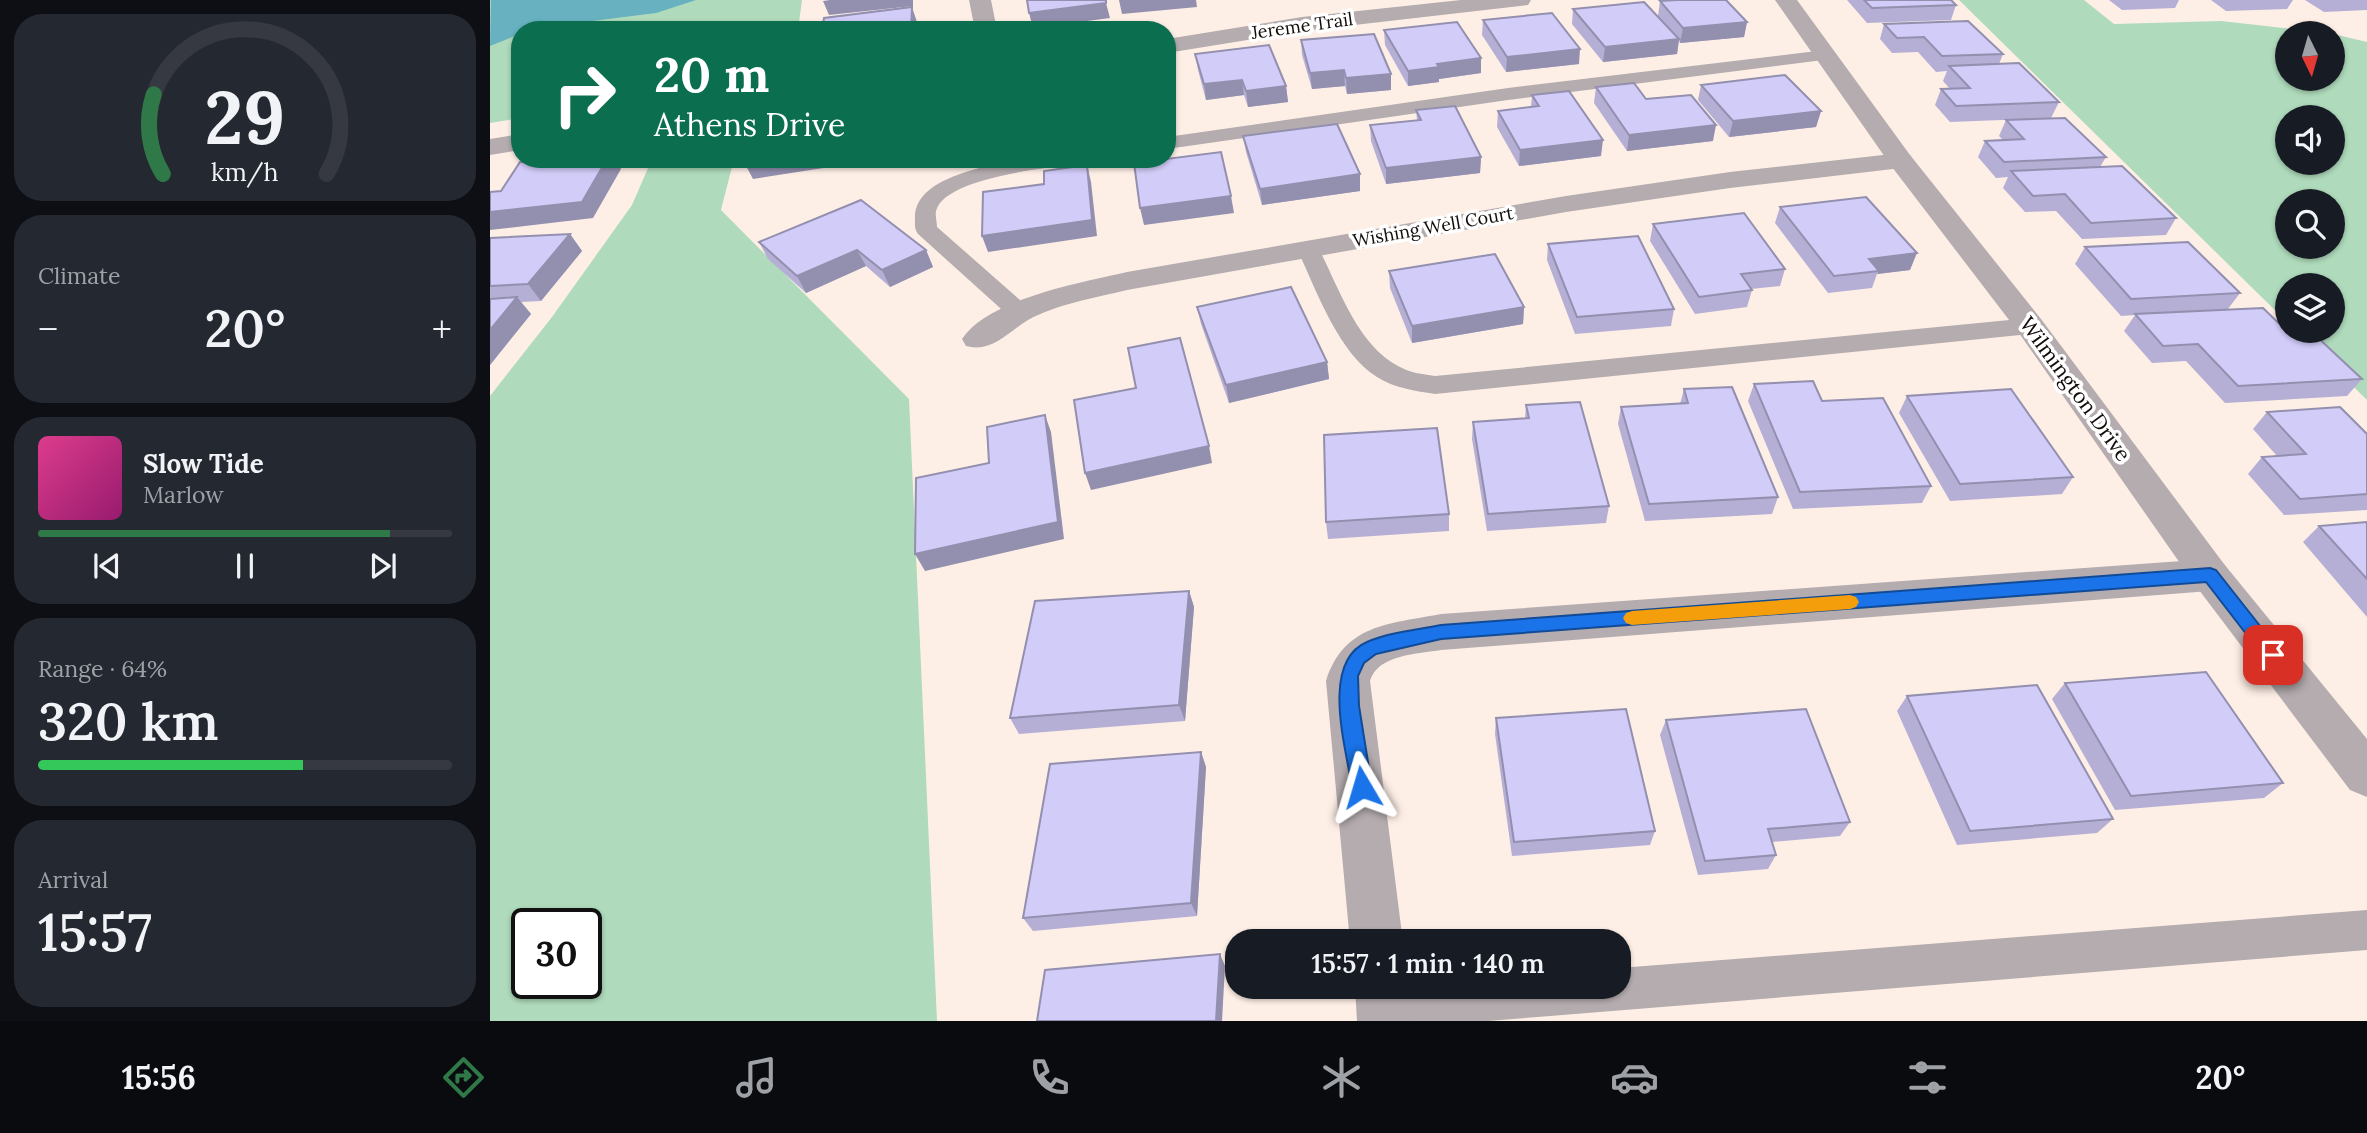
<!DOCTYPE html>
<meta charset="utf-8">
<style>
:root{--surface:#171b24;--page:#242831;--text:#f1f3f6;--muted:#9ea1a6;--line:#363941;--accent:#2e7947}
body{margin:0;font-family:Lora,serif;background:var(--page);color:var(--text);height:100vh;display:flex;flex-direction:column;font-size:26px;white-space:nowrap}
*{box-sizing:border-box;margin:0}
p{font-size:23px;color:var(--muted)}
.icon{flex:none;width:38px;height:38px;fill:none;stroke:currentColor;stroke-width:2;stroke-linecap:round;stroke-linejoin:round}
.map{position:relative;flex:1;overflow:hidden}
.side{display:flex;flex-direction:column;gap:14px;padding:14px;background:#0d0f14;width:490px}
.side>*{flex:none}
.banner{position:absolute;left:21px;top:21px;width:665px;height:147px;border-radius:28px;box-shadow:0 2px 5px #0004;background:#0b6e4f;color:#fff;overflow:hidden}
.needle{width:46px;rotate:175deg}
.buttons{position:absolute;left:1785px;top:21px;display:grid;gap:14px}
.buttons a{display:grid;place-items:center;width:70px;height:70px;border-radius:50%;background:var(--surface);box-shadow:0 2px 5px #0004;font-size:35px}
.speed{position:absolute;left:21px;top:908px;display:flex;gap:14px;font-size:35px;font-weight:700;text-align:center}
.speed>*{display:grid;place-content:center;width:91px;height:91px;border-radius:50%;background:var(--surface);box-shadow:0 2px 5px #0004;line-height:1}
.speed .limit{border:4px solid #111;border-radius:10px;background:#fff;color:#111}
.pin{position:absolute;display:grid;place-items:center;width:60px;height:60px;color:#fff;margin:-30px;border-radius:14px;box-shadow:0 4px 10px #0006}
.me{position:absolute;width:77px;margin:-38px;rotate:353deg;stroke-linejoin:round;filter:drop-shadow(0 0 5px #0008)}
.turn{display:flex;align-items:center;gap:24px;height:147px;padding:0 28px;font-size:32px}
.turn .icon{width:91px;height:91px;stroke-width:2.5}
.turn b{display:block;font-size:49px;line-height:60px}
.big{font-size:52px;font-weight:600;line-height:1.1}
.side .widget{flex:1;display:flex;flex-direction:column;justify-content:center;gap:10px;min-width:0;padding:0 24px;border-radius:28px;background:var(--page)}
.side .dial{align-items:center;gap:0}
.dial svg{height:182px;overflow:visible;fill:none;stroke:var(--line);stroke-width:7;stroke-linecap:round;text-anchor:middle}
.dial text{fill:var(--text);stroke:none}
.song{display:flex;align-items:center;gap:21px}
.cover{width:84px;height:84px;border-radius:10px;background:linear-gradient(135deg,hsl(330 70% 55%),hsl(320 70% 35%))}
.played{height:7px;border-radius:4px;background:linear-gradient(90deg,var(--accent) 85%,var(--line) 85%)}
.keys{display:flex;justify-content:space-around;direction:ltr}
.heat{display:flex;justify-content:space-between;align-items:center;font-size:38px;direction:ltr}
.charge{height:10px;border-radius:5px;background:linear-gradient(90deg,#34c759 64%,var(--line) 0)}
.trip{position:absolute;left:735px;top:929px;width:406px;height:70px;border-radius:28px;background:var(--surface);box-shadow:0 2px 5px #0004;font-weight:600;line-height:70px;text-align:center}
.menu{display:flex;height:112px;justify-content:space-around;align-items:center;background:#090b0e;color:var(--muted)}
.menu .icon{width:49px;height:49px}
.menu .selected{color:var(--accent)}
.menu b{font-size:32px;color:var(--text)}
main{display:flex;flex:1;min-height:0}
.map>svg:first-child{display:block}
.green{fill:#afdabb;fill-rule:evenodd}
.water{fill:#67b1c0}
.lines{fill:none;stroke-linecap:round;stroke-linejoin:round}
.service{fill:#b4acae;fill-rule:evenodd}
.minor{fill:#b4acae;fill-rule:evenodd}
.tertiary{fill:#b4acae;fill-rule:evenodd}
.wall{fill:#b5afd5}
.shaded-wall{fill:#938fae}
.building{fill:#d2ccf8;stroke:#938fae;stroke-width:2}
.route{fill:#1a73e8;stroke:#114b97;stroke-width:2}
.slow{fill:#f59e0b}
.labels{text-anchor:middle;stroke-width:7;stroke-linejoin:round;paint-order:stroke}
.far-street-label{font-size:18px;fill:#110d0a;stroke:#fff}
.street-label{font-size:21px;fill:#110d0a;stroke:#fff}
</style>
<main>
<section class="side">
<div class="widget dial"><svg viewBox="0 0 100 80">
<path d="M14 69A42 42 0 1 1 86 69"/>
<path d="M14 69A42 42 0 0 1 10 34" stroke="#2e7947"/>
<text x="50" y="56" font-size="32" font-weight="700">29</text>
<text x="50" y="72" font-size="11">km/h</text>
</svg></div>
<div class="widget"><p>Climate</p>
<div class="heat"><a>−</a><b class="big">20°</b><a>+</a></div>
</div>
<div class="widget">
<div class="song"><i class="cover"></i><div><b>Slow Tide</b><p>Marlow</p></div></div>
<div class="played"></div>
<div class="keys"><svg class="icon" aria-label="previous" viewBox="0 0 24 24"><path d="M18 5L8 12l10 7zM5 5v14"/></svg><svg class="icon" aria-label="pause" viewBox="0 0 24 24"><path d="M8 5v14M16 5v14"/></svg><svg class="icon" aria-label="next" viewBox="0 0 24 24"><path d="M6 5l10 7-10 7zM19 5v14"/></svg></div>
</div>
<div class="widget"><p>Range · 64%</p><b class="big">320 km</b><div class="charge"></div></div>
<div class="widget"><p>Arrival</p><b class="big">15:57</b></div>
</section>
<div class="map">
<svg width="1877" height="1021" viewBox="0 0 1877 1021">
<rect width="100%" height="100%" fill="#feefe6"/>
<g class="green">
<path d="M0 0H312L308 30H30V118L0 123Z"/>
<path d="M1469 0H1594L1624 24 1731 21 1838 33H1797V79H1843V34L1877 42V400L1807 331H1843V285H1797V322ZM1797 117H1843V163H1797ZM1797 201H1843V247H1797Z"/>
<path d="M162 159H244L231 210 419 399 447 1021H0V396L62 317 142 205ZM37 924H96V984H37Z"/>
</g>
<path class="water" d="M1 0H206L166 13 30 30V34L0 46Z"/>
<g class="lines">
<g class="service">
<path d="M1335 50 1341 51 1344 55 1341 59 1018 100 677 149V137L1018 88Z"/>
<path d="M533 159H587L584 163 577 165C549 169 454 179 446 211 445 215 447 222 447 227L538 307 541 312 538 317 529 320 520 317 428 234C424 228 425 225 425 218 424 176 502 165 533 159Z"/>
<path d="M818 242 826 244 829 249C849 288 867 344 908 366 920 373 932 374 945 376L1540 318 1549 321 1552 326 1549 331 1540 334 945 394C926 391 904 388 887 377 848 353 826 289 807 249L810 244Z"/>
<path d="M1877 910V950L998 1021H878L873 1008 879 993 893 987H1129V968Z"/>
</g>
<g class="minor">
<path d="M479 0H501L507 30H485Z"/>
<path d="M1411 153 1420 155 1424 161 1420 167 1240 188 1076 212 637 290C605 298 567 304 538 320 518 332 502 353 476 346L472 339C498 299 593 282 637 272L1076 196 1240 172Z"/>
<path d="M1720 559 1734 564 1740 575 1734 586 1720 591 951 650C928 654 888 654 880 681L913 942H860L836 681C854 624 899 624 951 614Z"/>
<path d="M865 987H919L923 1021H867Z"/>
</g>
<g class="tertiary">
<path d="M971 0H1041L1038 5 1030 6 812 31 677 53V39L812 17Z"/>
<path d="M1285 0H1307L1420 155 1551 319 1734 564 1877 739V797L1860 790 1706 586 1529 333 1402 167Z"/>
<path d="M30 134V150L0 155V139Z"/>
</g>
</g>
<g class="wall">
<path d="M1357 0H1461L1466 5 1461 20 1377 23Z"/>
<path d="M1619 0H1689L1685 8 1632 10Z"/>
<path d="M1721 0H1803L1797 9 1736 11Z"/>
<path d="M1815 0H1877V10L1834 12Z"/>
<path d="M1170 1 1257 22 1254 37 1190 43 1189 41 1187 54 1113 62 1082 24 1083 9 1168 16Z"/>
<path d="M993 20 1089 64 1016 72 992 35Z"/>
<path d="M1394 24 1513 54 1509 64 1569 102 1561 118 1460 122 1445 105 1451 89H1460L1453 81 1457 71 1446 72 1428 52 1402 53 1390 39Z"/>
<path d="M894 30 991 58V73L949 79V82L918 86 895 45Z"/>
<path d="M811 40 901 90 857 94 855 86 822 89 812 55Z"/>
<path d="M705 54 796 86 798 102 758 107 754 95 716 100 708 70Z"/>
<path d="M1211 85 1331 111 1326 127 1239 137 1208 100Z"/>
<path d="M1106 87 1156 99 1223 141 1137 151 1104 103Z"/>
<path d="M1042 95 1111 156 1029 166 1007 127 1008 111 1041 107Z"/>
<path d="M926 110 991 157 990 173 896 184 881 141 880 125 927 120Z"/>
<path d="M1516 120 1616 157 1610 167 1686 218 1676 235 1592 239 1566 211 1535 212 1513 188 1518 177 1506 178 1488 157 1495 141 1513 140 1509 136Z"/>
<path d="M753 136 870 191 772 205 756 152Z"/>
<path d="M1290 207 1420 270 1387 274 1382 288 1338 293 1285 223Z"/>
<path d="M1163 224 1295 269 1290 286 1261 289 1262 290 1257 307 1205 314 1160 241Z"/>
<path d="M80 234 92 251 51 301 31 302 41 314 0 365V238Z"/>
<path d="M269 242 436 250 443 267 400 287 376 266 316 293 278 259Z"/>
<path d="M1058 244 1184 309 1181 326 1085 334 1057 260Z"/>
<path d="M1595 247 1750 293 1738 309 1801 335 1872 379 1857 396 1735 403 1696 361 1662 363 1634 331 1645 315 1631 316 1585 264Z"/>
<path d="M899 271 1034 307 1033 324 922 343 900 288Z"/>
<path d="M707 307 837 362 839 379 739 403 711 324Z"/>
<path d="M1264 384 1332 401 1441 486 1432 503 1303 509 1258 401Z"/>
<path d="M1194 389 1288 497 1282 514 1155 521 1128 424 1131 407 1190 404Z"/>
<path d="M1417 396 1583 477 1572 494 1460 501 1409 413Z"/>
<path d="M1036 405 1119 506 1116 523 997 531 982 439 983 422 1035 419Z"/>
<path d="M1777 412 1877 434V510L1794 515 1758 474 1772 457 1787 456 1763 429Z"/>
<path d="M959 514V531L838 539 836 522Z"/>
<path d="M1877 522V617L1813 542 1829 526Z"/>
<path d="M699 591 704 607 695 721 529 734 520 718Z"/>
<path d="M1575 683 1793 783 1774 798 1625 810 1562 699Z"/>
<path d="M1417 696 1623 819 1607 833 1467 845 1407 711Z"/>
<path d="M1006 718 1165 831 1160 845 1022 856 1005 734Z"/>
<path d="M1176 720 1360 822 1350 836 1282 842 1286 855 1278 869 1208 875 1170 735Z"/>
<path d="M711 752 716 767 707 916 543 931 533 918Z"/>
</g>
<g class="shaded-wall">
<path d="M340 0H423V6L339 15 333 1Z"/>
<path d="M629 0H706L707 7 632 14Z"/>
<path d="M616 3 620 18 543 28 539 13Z"/>
<path d="M422 7 427 22V30H421Z"/>
<path d="M1257 22 1254 37 1190 43 1193 28Z"/>
<path d="M1189 39 1187 54 1113 62 1115 47Z"/>
<path d="M1090 49 1089 64 1016 72 1017 57Z"/>
<path d="M991 58V73L949 79V82L918 86V71L947 64Z"/>
<path d="M854 70 855 86 822 89 820 73Z"/>
<path d="M901 74V90L857 94 856 78Z"/>
<path d="M752 80 754 95 716 100 714 84Z"/>
<path d="M796 86 798 102 758 107 756 91Z"/>
<path d="M677 105H679L682 120 677 121Z"/>
<path d="M1331 111 1326 127 1239 137 1243 121Z"/>
<path d="M1226 125 1223 141 1137 151 1139 135Z"/>
<path d="M1113 140 1111 156 1029 166 1030 150Z"/>
<path d="M991 157 990 173 896 184V168Z"/>
<path d="M117 159H125L131 169 103 218 0 230V212Z"/>
<path d="M276 159H354L353 165 263 179 254 162Z"/>
<path d="M597 165 601 182 607 236 498 252 492 236Z"/>
<path d="M870 174V191L772 205 770 189Z"/>
<path d="M741 196 744 213 654 225 650 208Z"/>
<path d="M80 234 92 251 51 301 38 284Z"/>
<path d="M367 250 376 266 316 293 307 276Z"/>
<path d="M436 250 443 267 400 287 392 270Z"/>
<path d="M1427 253 1420 270 1387 274 1389 271 1379 259Z"/>
<path d="M27 297 41 314 0 365V330Z"/>
<path d="M1034 307 1033 324 922 343V326Z"/>
<path d="M837 362 839 379 739 403 736 385Z"/>
<path d="M555 415 561 432 574 539 435 571 425 554Z"/>
<path d="M719 446 722 463 601 490 595 473Z"/>
<path d="M699 591 704 607 695 721 689 705Z"/>
<path d="M711 752 716 767 707 916 701 903Z"/>
<path d="M730 954 735 966 732 1021H726Z"/>
</g>
<g class="building">
<path d="M537 0H616V3L539 13Z"/>
<path d="M1187 0H1236L1257 22 1193 28 1170 1Z"/>
<path d="M1374 0H1461L1466 5 1382 8Z"/>
<path d="M1154 2 1189 39 1115 47 1083 9Z"/>
<path d="M422 7 421 30H332L334 18Z"/>
<path d="M1062 13 1090 49 1017 57 993 20Z"/>
<path d="M1478 21 1513 54 1452 56 1434 37 1407 38 1394 24Z"/>
<path d="M967 22 991 58 947 64 949 67 918 71 894 30Z"/>
<path d="M884 34 901 74 856 78 854 70 820 73 811 40Z"/>
<path d="M779 45 796 86 756 91 752 80 714 84 705 54Z"/>
<path d="M1529 63 1569 102 1466 106 1451 89 1480 88 1459 66Z"/>
<path d="M1295 75 1331 111 1243 121 1211 85Z"/>
<path d="M1144 83 1156 99 1201 95 1226 125 1139 135 1106 87Z"/>
<path d="M1079 91 1113 140 1030 150 1008 111 1049 106 1042 95Z"/>
<path d="M965 106 991 157 896 168 880 125 931 120 926 110Z"/>
<path d="M1575 118 1616 157 1514 162 1495 141 1534 139 1516 120Z"/>
<path d="M847 124 870 174 770 189 753 136Z"/>
<path d="M731 152 741 196 650 208 644 163Z"/>
<path d="M59 159H117L92 202 0 212V192L11 191 30 162Z"/>
<path d="M255 159H276L254 162Z"/>
<path d="M597 165 602 220 492 236 493 192 554 184V171Z"/>
<path d="M1632 166 1686 218 1601 223 1575 194 1543 196 1521 171Z"/>
<path d="M1376 197 1427 253 1379 259 1389 271 1344 276 1290 207Z"/>
<path d="M371 200 436 250 392 270 367 250 307 276 269 242Z"/>
<path d="M1254 213 1295 269 1251 274 1262 290 1209 297 1163 224Z"/>
<path d="M80 234 38 284 0 286V238Z"/>
<path d="M1148 236 1184 309 1087 317 1058 244Z"/>
<path d="M1698 242 1750 293 1641 299 1595 247Z"/>
<path d="M1005 254 1034 307 922 326 899 271Z"/>
<path d="M801 287 837 362 736 385 707 307Z"/>
<path d="M27 297 0 330V299Z"/>
<path d="M1773 308 1801 335 1824 334 1872 379 1748 386 1708 344 1673 346 1645 314Z"/>
<path d="M690 338 719 446 595 473 584 400 646 388 638 348Z"/>
<path d="M1323 381 1332 401 1393 398 1441 486 1310 492 1264 384Z"/>
<path d="M1242 387 1288 497 1159 504 1131 407 1198 403 1194 389Z"/>
<path d="M1521 389 1583 477 1470 484 1417 396Z"/>
<path d="M1090 402 1119 506 998 514 983 422 1039 418 1036 405Z"/>
<path d="M1850 407 1877 434V494L1810 499 1772 457 1816 454 1777 412Z"/>
<path d="M555 415 568 522 425 554 426 478 499 463 497 427Z"/>
<path d="M947 428 959 514 836 522 834 435Z"/>
<path d="M1877 522V579L1829 526Z"/>
<path d="M699 591 689 705 520 718 545 601Z"/>
<path d="M1716 672 1793 783 1641 796 1575 683Z"/>
<path d="M1547 685 1623 819 1480 831 1417 696Z"/>
<path d="M1136 709 1165 831 1024 842 1006 718Z"/>
<path d="M1316 709 1360 822 1278 829 1286 855 1215 861 1176 720Z"/>
<path d="M711 752 701 903 533 918 560 764Z"/>
<path d="M730 954 726 1021H547L555 970Z"/>
</g>
<path class="route" d="M1720 568 1726 570 1789 650 1792 655 1789 661 1783 663 1777 661 1716 582 951 639 886 654 874 663 868 676 869 706 882 787 879 794 872 796 865 794 862 787C856 748 830 662 877 642 899 632 928 630 951 625Z"/>
<path class="slow" d="M1360 595 1366 597 1369 602 1366 607 1360 609 1142 625 1136 623 1133 618 1136 613 1142 611Z"/>
<g class="labels">
<g class="far-street-label">
<text transform="translate(812 26) rotate(-8)" y="6">Jereme Trail</text>
<text transform="translate(943 227) rotate(-10)" y="6">Wishing Well Court</text>
</g>
<g class="street-label">
<text transform="translate(1585 389) rotate(54)" y="7">Wilmington Drive</text>
</g>
</g>
</svg>
<div class="buttons">
<a><svg class="needle" viewBox="-14 -14 28 28"><path d="M0-13l5 13h-10z" fill="#e53935"/><path d="M0 13l5-13h-10z" fill="#9ea1a6"/></svg></a>
<a><svg class="icon" aria-label="sound" viewBox="0 0 24 24"><path d="M4 9h4l5-4v14l-5-4H4zM17 9q2 3 0 6"/></svg></a>
<a><svg class="icon" aria-label="search" viewBox="0 0 24 24"><circle cx="10" cy="10" r="6"/><path d="M15 15l6 6"/></svg></a>
<a><svg class="icon" aria-label="layers" viewBox="0 0 24 24"><path d="M12 4l9 5-9 5-9-5zM3 14l9 5 9-5"/></svg></a>
</div>
<div class="speed"><div class="limit">30</div></div>
<div class="pin" style="left:1783px;top:655px;background:#d93025"><svg class="icon" aria-label="arrive" viewBox="0 0 24 24"><path d="M6 21V4h12l-3 4 3 4H6"/></svg></div>
<svg class="me" style="left:872px;top:787px" viewBox="-20 -20 40 40"><path d="M0-17L14 15 0 8-14 15z" fill="#1a73e8" stroke="#fff" stroke-width="4"/></svg>
<div class="trip">15:57 · 1 min · 140 m</div>
<div class="banner">
<div class="turn"><svg class="icon" aria-label="right" viewBox="0 0 24 24"><path d="M7 20v-9h11M14 6l5 5-5 5"/></svg><div><b>20 m</b>Athens Drive</div></div>
</div>
</div>
</main>
<nav class="menu">
<b>15:56</b>
<svg class="icon selected" aria-label="directions" viewBox="0 0 24 24"><path d="M12 3l9 9-9 9-9-9zM9 14v-3h6M13 9l2 2-2 2"/></svg>
<svg class="icon" aria-label="music" viewBox="0 0 24 24"><path d="M9 18V5l10-2v13"/><circle cx="6" cy="18" r="3"/><circle cx="16" cy="16" r="3"/></svg>
<svg class="icon" aria-label="phone" viewBox="0 0 24 24"><path d="M5 4h4l2 5-3 2q2 4 5 5l2-3 5 2v4C11 20 4 13 5 4z"/></svg>
<svg class="icon" aria-label="climate" viewBox="0 0 24 24"><path d="M12 3v18M4 7l16 10M4 17L20 7"/></svg>
<svg class="icon" aria-label="car" viewBox="0 0 24 24"><path d="M5 17H2v-5l4-1 3-4h7l3 4 3 1v5h-3M9 17h6M6 11h13"/><circle cx="7" cy="17" r="2"/><circle cx="17" cy="17" r="2"/></svg>
<svg class="icon" aria-label="filters" viewBox="0 0 24 24"><path d="M4 7h16M4 17h16"/><circle cx="9" cy="7" r="2"/><circle cx="15" cy="17" r="2"/></svg>
<b>20°</b>
</nav>
